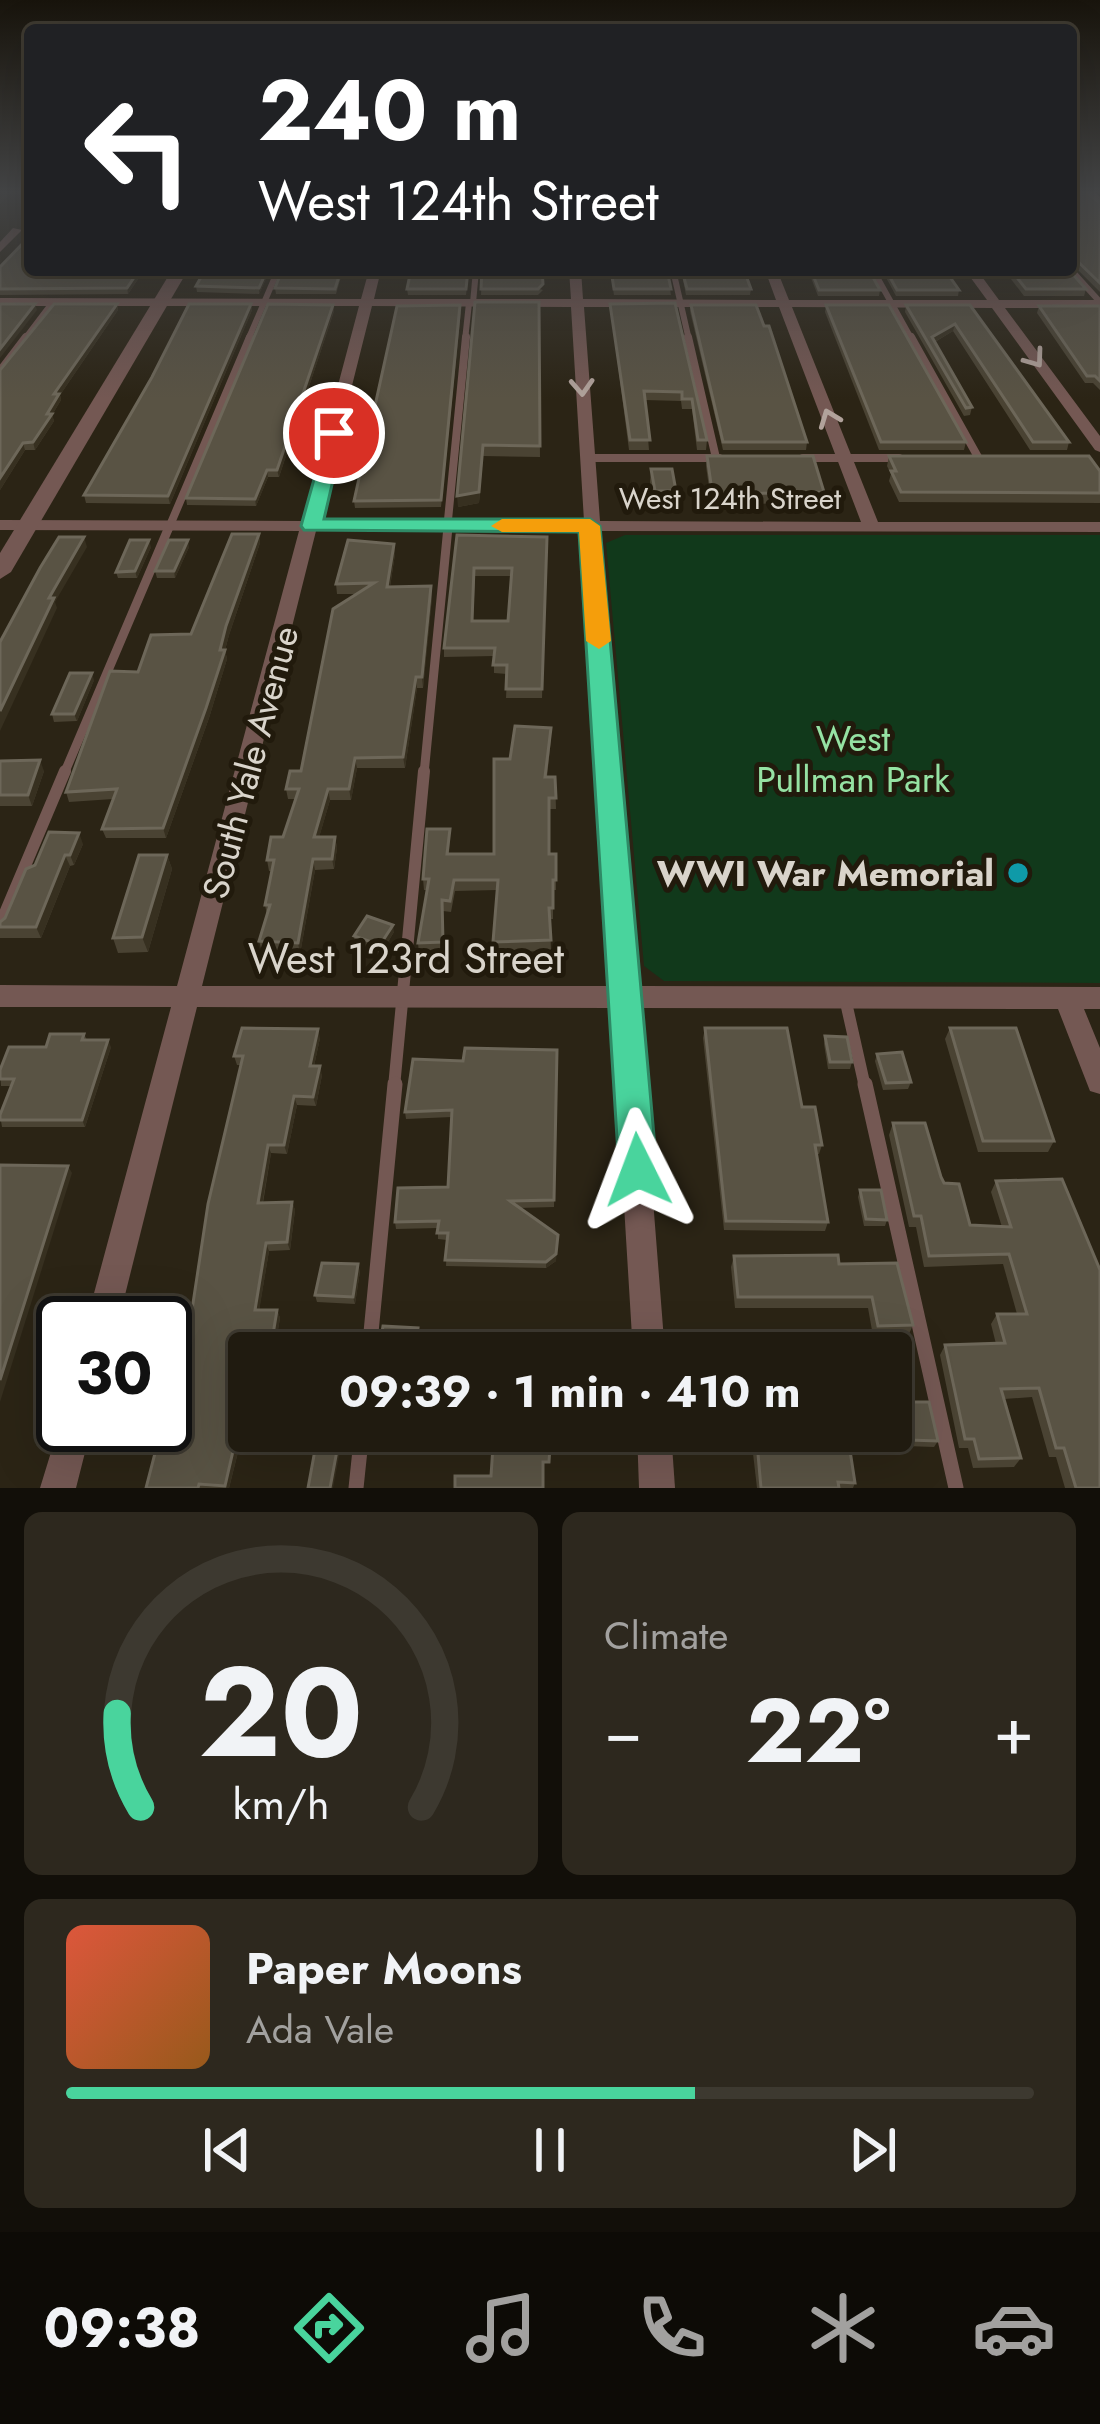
<!DOCTYPE html>
<meta charset="utf-8">
<style>
:root{--surface:#201b10;--page:#2d281e;--text:#f1f3f6;--muted:#a2a19f;--line:#3d3930;--accent:#49d49d}
body{margin:0;font-family:Jost,sans-serif;background:var(--page);color:var(--text);height:100vh;display:flex;flex-direction:column;font-size:45px;white-space:nowrap}
*{box-sizing:border-box;margin:0}
p{font-size:39px;color:var(--muted)}
.icon{flex:none;width:66px;height:66px;fill:none;stroke:currentColor;stroke-width:2;stroke-linecap:round;stroke-linejoin:round}
.map{position:relative;height:1488px;overflow:hidden}
.details{display:flex;flex-direction:column;gap:24px;padding:24px;background:#120f09;flex:1}
.details>*{flex:none}
.top-card{position:absolute;left:24px;top:24px;width:1053px;height:252px;border-radius:12px;box-shadow:0 12px 48px #0002,0 0 0 3px var(--line);background:#202124;color:#fff;overflow:hidden}
.speed{position:absolute;left:36px;top:1296px;display:flex;gap:24px;font-size:60px;font-weight:700;text-align:center}
.speed>*{display:grid;place-content:center;width:156px;height:156px;border-radius:50%;background:var(--surface);box-shadow:0 12px 48px #0002,0 0 0 3px var(--line);line-height:1}
.speed .limit{border:6px solid #111;border-radius:18px;background:#fff;color:#111}
.pin{position:absolute;display:grid;place-items:center;width:102px;height:102px;color:#fff;margin:-51px;border:6px solid #fff;border-radius:50%;box-shadow:0 3px 12px #0007}
.me{position:absolute;width:132px;margin:-66px;rotate:357deg;stroke-linejoin:round;filter:drop-shadow(0 0 9px #0008)}
.turn{display:flex;align-items:center;gap:42px;height:252px;padding:0 36px;font-size:54px}
.turn .icon{width:156px;height:156px;stroke-width:2.5}
.turn b{display:block;font-size:84px;line-height:102px}
.big{font-size:90px;font-weight:700;line-height:1.1}
.details .tile{flex:1;display:flex;flex-direction:column;justify-content:center;gap:18px;min-width:0;padding:0 42px;border-radius:18px;background:var(--page)}
.details .dial{align-items:center;gap:0}
.dial svg{height:312px;overflow:visible;fill:none;stroke:var(--line);stroke-width:7;stroke-linecap:round;text-anchor:middle}
.dial text{fill:var(--text);stroke:none}
.song{display:flex;align-items:center;gap:36px}
.cover{width:144px;height:144px;border-radius:18px;background:linear-gradient(135deg,hsl(10 70% 55%),hsl(30 70% 35%))}
.played{height:12px;border-radius:6px;background:linear-gradient(90deg,var(--accent) 65%,var(--line) 65%)}
.keys{display:flex;justify-content:space-around;direction:ltr}
.heat{display:flex;justify-content:space-between;align-items:center;font-size:66px;direction:ltr}
.details .tiles{flex:1;display:grid;gap:24px;grid-template-columns:1fr 1fr}
.tile:last-child{grid-column:span 2}
.trip{position:absolute;left:228px;top:1332px;width:684px;height:120px;border-radius:12px;background:var(--surface);box-shadow:0 12px 48px #0002,0 0 0 3px var(--line);font-weight:700;line-height:120px;text-align:center}
.tabs{display:flex;height:192px;justify-content:space-around;align-items:center;background:#0d0b06;color:var(--muted)}
.tabs .icon{width:84px;height:84px}
.tabs .current{color:var(--accent)}
.tabs b{font-size:54px;color:var(--text)}
.map>svg:first-child{display:block}
.green{fill:#11391b}
.lines{fill:none;stroke-linecap:round;stroke-linejoin:round}
.service-far4{stroke:#745853;stroke-width:6}
.service-far3{stroke:#745853;stroke-width:8}
.service-far2{stroke:#745853;stroke-width:9}
.service-far1{stroke:#745853;stroke-width:12}
.service{stroke:#745853;stroke-width:15}
.minor{fill:#745853;fill-rule:evenodd}
.tertiary{fill:#745853;fill-rule:evenodd}
.wall{fill:#4a4333;fill-rule:evenodd}
.shaded-wall{fill:#373020}
.building{fill:#595344;stroke:#6d6759;stroke-width:3;fill-rule:evenodd}
.oneway{stroke:#b1a29b}
.route{fill:#49d49d;stroke:#2f8a66;stroke-width:3}
.slow{fill:#f59e0b}
.culture-dot{fill:#0f9aa8;stroke:#211a0c;stroke-width:4.5}
.labels{text-anchor:middle;stroke-width:10;stroke-linejoin:round;paint-order:stroke}
.far-street-label{font-size:30px;fill:#d9d4cb;stroke:#211a0c}
.park-label{font-size:36px;fill:#95e2a3;stroke:#211a0c}
.street-label{font-size:36px;fill:#d9d4cb;stroke:#211a0c}
.poi-label{font-size:36px;font-weight:bold;fill:#d9d4cb;stroke:#211a0c;text-anchor:end}
.near-street-label{font-size:42px;fill:#d9d4cb;stroke:#211a0c}
</style>
<div class="map">
<svg width="1100" height="1488" viewBox="0 0 1100 1488">
<rect width="100%" height="100%" fill="#2b2415"/>
<path class="green" d="M625 535H1100V983L664 981 644 966 606 543Z"/>
<g class="lines">
<g class="service-far4">
<path d="M673 270 689 340"/>
<path d="M873 270 912 340"/>
<path d="M1071 270 1100 302"/>
<path d="M473 303 476 270"/>
<path d="M24 340 52 303"/>
<path d="M248 340 278 270"/>
<path d="M465 340 469 303"/>
</g>
<g class="service-far3">
<path d="M688 337 716 458"/>
<path d="M911 337 978 457"/>
<path d="M0 371 26 337"/>
<path d="M586 458H719"/>
<path d="M803 458H899"/>
<path d="M168 530 250 337"/>
<path d="M447 530 466 337"/>
</g>
<g class="service-far2">
<path d="M64 774 169 527"/>
<path d="M424 774 448 527"/>
</g>
<g class="service-far1">
<path d="M0 925 65 771"/>
<path d="M845 998 865 1087"/>
<path d="M394 1087 424 771"/>
</g>
<g class="service">
<path d="M865 1084 956 1488"/>
<path d="M369 1353 395 1084"/>
<path d="M356 1488 362 1431"/>
</g>
<g class="minor">
<path d="M1081 190H1092L1100 197V206Z"/>
<path d="M13 228 22 230 0 252V242Z"/>
<path d="M369 270H381L374 299H571L569 270H581L583 299 776 300 765 270H777L789 300H987L965 270H977L999 300H1100V308H1005L1100 436V452L1095 450 992 308 792 307 878 522H1100V532L601 531 637 986 1100 987V1009H1084L1100 1048V1094L1090 1091 1058 1009 638 1008 665 1353H633L612 1008 197 1007 118 1323H86L171 1007H0V985L177 986 299 531 0 530V520L302 521 359 306H0V298L361 299ZM372 306 571 307 584 521H318ZM584 307H779L861 522 600 521ZM316 531H584L611 986H202Z"/>
<path d="M63 1413V1425H92L76 1488H40Z"/>
<path d="M637 1431H671L675 1488H639Z"/>
</g>
<path class="tertiary" d="M172 270H188L11 572 0 579V553Z"/>
</g>
<g class="wall">
<path d="M1071 190 1100 203V292L1071 263Z"/>
<path d="M0 267 30 270H144L128 294 0 295Z"/>
<path d="M205 270H270L259 294 197 292 196 286Z"/>
<path d="M343 270 336 294H276L275 288Z"/>
<path d="M469 270 466 295H408L407 289Z"/>
<path d="M482 270 543 290 538 295H481Z"/>
<path d="M610 270H667L671 295H614Z"/>
<path d="M681 270H744L751 289 750 295H686Z"/>
<path d="M808 270H869L880 290 879 296H818Z"/>
<path d="M882 270H945L959 290 958 296H896Z"/>
<path d="M1004 270H1069L1086 289 1084 296H1024Z"/>
<path d="M539 302 540 457 483 456 479 503 458 507Z"/>
<path d="M675 303 707 440 706 450H697L692 409H682L681 401 645 400 649 450H629L610 304Z"/>
<path d="M117 304 118 310 60 395 61 400 52 415 54 421 35 450H25L0 490V370Z"/>
<path d="M251 304 252 310 170 504 86 503 84 495 152 377Z"/>
<path d="M333 305 334 311 279 477H268L256 506 187 505 186 498Z"/>
<path d="M691 305 764 326 807 442 806 450H723L690 311Z"/>
<path d="M826 305 966 442 964 450H879L825 312Z"/>
<path d="M906 305H970L1069 442 1067 450H1030L953 331 935 342 972 407 970 415 964 416 905 312Z"/>
<path d="M1039 306H1100V390L1093 383H1085L1037 313Z"/>
<path d="M461 311 441 507 355 508 354 501Z"/>
<path d="M707 456 824 492 822 502 723 505 711 502 706 466Z"/>
<path d="M889 456 1100 471V503L899 502 889 481 891 474 887 466Z"/>
<path d="M651 469 676 491 675 504H654L650 482Z"/>
<path d="M259 534 260 543 229 635 225 650 227 659 209 718 166 838H106L102 829 113 799 69 802 66 792 138 672 191 634Z"/>
<path d="M457 535 547 537 542 698H506L507 674 494 673V656L444 657V648ZM475 576H511L508 621H473Z"/>
<path d="M394 544 395 554 390 587 431 586 432 597 423 688H417L405 768H357L351 800H330L319 837H335L337 848 334 869 315 870 300 954 262 952 259 941 267 915 265 905 272 871H269L267 860 283 837 296 799H288L286 789 301 771 357 594H337L336 584Z"/>
<path d="M151 547 137 578H118L116 572Z"/>
<path d="M189 547 175 578H157L155 571Z"/>
<path d="M94 680 77 721 54 722 52 714Z"/>
<path d="M551 739 547 777H555L556 809H549V854L556 880V890H553V919H550L551 951 493 952 497 890 455 891 451 912 443 911 444 953 419 954 418 943 427 890H424L423 879 450 829 449 854H494L510 759Z"/>
<path d="M0 761 44 771 32 806H0Z"/>
<path d="M83 844 74 865 70 866 41 938H0V922L5 918 26 869Z"/>
<path d="M167 855 172 869 148 952 118 953 113 938Z"/>
<path d="M394 932 381 953 355 944 354 936Z"/>
<path d="M705 1028 802 1107 822 1145 819 1154H817L828 1222 825 1231 724 1230 703 1038Z"/>
<path d="M950 1028 1054 1141 1048 1152H978L945 1039Z"/>
<path d="M84 1034 87 1040 111 1047 85 1127H2L0 1115 11 1086H1L0 1070 46 1047Z"/>
<path d="M825 1036 852 1062 850 1069H828L824 1044Z"/>
<path d="M320 1038 314 1066 322 1075 316 1106 297 1105 287 1154 271 1153 263 1203 292 1202 295 1210 290 1250 269 1251 259 1310H277L280 1318 274 1353H249V1431L252 1432H243L229 1488H146L160 1433H156L151 1426 168 1366 192 1310 241 1065H237L234 1056Z"/>
<path d="M557 1050 554 1207 519 1208 556 1261 546 1268 446 1266 447 1240 438 1239V1228L396 1229 395 1222 448 1187 452 1117 406 1119 405 1112 463 1061Z"/>
<path d="M877 1054 911 1082 908 1089 883 1090 875 1061Z"/>
<path d="M893 1123 941 1177 970 1225 1002 1227 991 1192 996 1181 1100 1488H1065L1056 1457H1049L1032 1397 1004 1399 1021 1458 1014 1467 973 1468 968 1448H959L940 1355 945 1345 996 1344 991 1324 997 1314H1017L1003 1264 924 1267 916 1227H909L889 1135Z"/>
<path d="M860 1190 887 1220 885 1226H864L858 1197Z"/>
<path d="M734 1256 839 1264 913 1325 908 1336H873L868 1308H735L731 1267Z"/>
<path d="M360 1271 355 1304 317 1302 315 1295Z"/>
<path d="M903 1402 938 1441 934 1447 906 1446 900 1408Z"/>
<path d="M753 1431H847L855 1483 853 1488H757L751 1436Z"/>
</g>
<g class="shaded-wall">
<path d="M7 190H14L0 204V197Z"/>
<path d="M139 270H144L128 294 127 288Z"/>
<path d="M267 270H270L259 294V288Z"/>
<path d="M35 304 37 310 0 358V349Z"/>
<path d="M117 304 118 310 60 395 61 400 52 415 54 421 35 450 33 442 54 394Z"/>
<path d="M251 304 252 310 170 504 168 496Z"/>
<path d="M333 305 334 311 279 477 277 470Z"/>
<path d="M955 324 953 331 931 344 932 337Z"/>
<path d="M23 443 25 450 0 490V478Z"/>
<path d="M483 445 479 503 458 507 457 496Z"/>
<path d="M267 470 268 477 256 506 255 499Z"/>
<path d="M259 534 260 543 229 635 225 650 227 659 209 718 166 838 163 828 226 626Z"/>
<path d="M84 537 87 547 55 602 57 608 0 731V711L49 598Z"/>
<path d="M149 540 151 547 137 578 135 571Z"/>
<path d="M188 540 189 547 175 578 174 571Z"/>
<path d="M394 544 395 554 388 598 387 587Z"/>
<path d="M431 586 432 597 423 688 422 677Z"/>
<path d="M92 673 94 680 77 721 74 714Z"/>
<path d="M416 677 417 688 405 768 403 757Z"/>
<path d="M355 758 357 768 351 800 349 789Z"/>
<path d="M40 760 44 771 32 806 28 795Z"/>
<path d="M328 789 330 800 316 848 314 837Z"/>
<path d="M79 833 83 844 74 865 70 855Z"/>
<path d="M335 837 337 848 334 869 332 859Z"/>
<path d="M65 855 70 866 41 938 36 927Z"/>
<path d="M167 855 172 869 148 952 142 937Z"/>
<path d="M313 859 315 870 300 954 298 943Z"/>
<path d="M393 925 394 932 381 953 380 945Z"/>
<path d="M318 1029 320 1038 312 1075 310 1066Z"/>
<path d="M108 1040 111 1047 85 1127 82 1120Z"/>
<path d="M320 1066 322 1075 316 1106 313 1097Z"/>
<path d="M294 1096 297 1105 287 1154 284 1145Z"/>
<path d="M268 1145 271 1153 261 1211 258 1203Z"/>
<path d="M68 1166 72 1173 0 1402V1380Z"/>
<path d="M292 1202 295 1210 290 1250 287 1242Z"/>
<path d="M558 1242 556 1261 546 1268V1262Z"/>
<path d="M266 1243 269 1251 258 1318 255 1310Z"/>
<path d="M358 1264 360 1271 355 1304 353 1297Z"/>
<path d="M277 1310 280 1318 274 1353H270Z"/>
<path d="M239 1425 243 1432 229 1488H226L225 1486Z"/>
<path d="M339 1440 341 1446 333 1488H330Z"/>
</g>
<g class="building">
<path d="M1071 190H1085L1100 203V283L1072 256 1071 258Z"/>
<path d="M30 236V270H139L127 288 0 289V267Z"/>
<path d="M205 270H267L259 288 196 286Z"/>
<path d="M282 270H341L335 289 275 288Z"/>
<path d="M411 270H468L466 289H407Z"/>
<path d="M482 270H542L543 284 538 289H481Z"/>
<path d="M611 270H667L671 289H614Z"/>
<path d="M682 270H744L751 289H687Z"/>
<path d="M811 270H869L880 290H819Z"/>
<path d="M886 270H945L959 290H897Z"/>
<path d="M1011 270H1069L1086 289H1026Z"/>
<path d="M475 302H539L540 446 483 445 479 492 457 496Z"/>
<path d="M675 303 707 440H698L692 399H682V392L644 391 650 440H630L610 304Z"/>
<path d="M0 304H35L0 349Z"/>
<path d="M54 304H117L54 394H59L47 414H52L33 442 23 443 0 478V370Z"/>
<path d="M189 304H251L168 496 84 495 152 377Z"/>
<path d="M268 304 333 305 277 470H267L255 499 186 498Z"/>
<path d="M460 305 441 500 354 501 397 306Z"/>
<path d="M691 305H756L764 326H769L807 442H723Z"/>
<path d="M826 305H889L966 442H881Z"/>
<path d="M906 305H970L1069 442H1033L955 324 932 337 972 407 966 408Z"/>
<path d="M1039 306H1100V381L1095 376H1087Z"/>
<path d="M707 456H813L824 492 724 494 712 491Z"/>
<path d="M889 456H1089L1100 471V493L901 492 891 471H896Z"/>
<path d="M651 469H672L676 491H655Z"/>
<path d="M232 534H259L226 626 220 650H225L206 708 163 828 102 829 117 789 66 792 110 671 138 672 151 635 191 634Z"/>
<path d="M457 535 547 537 542 689H506L507 665H493L495 648H444ZM474 568H512L508 621H472Z"/>
<path d="M59 537H84L49 598H54L0 711V642L40 568Z"/>
<path d="M130 540H149L135 571 116 572Z"/>
<path d="M169 540H188L174 571H155Z"/>
<path d="M348 540 394 544 387 587 431 586 422 677H416L403 757 355 758 349 789H328L314 837H335L332 859H313L298 943 259 941 270 905H265L274 860H267L271 837H283L299 789H286L290 771H301L333 609 374 583 336 584Z"/>
<path d="M70 673H92L74 714H52Z"/>
<path d="M515 726 551 728 545 777H555L556 798H549V854H556V880H553V908H549L551 940 493 942 498 880H454L450 901 442 900 443 942 418 943 429 879H423L427 829H450L447 854H494V759H510Z"/>
<path d="M40 760 28 795H0V761Z"/>
<path d="M49 832 79 833 70 855H65L36 927H0V922L5 918 26 869 35 865Z"/>
<path d="M139 855H167L142 937 113 938Z"/>
<path d="M367 916 393 925 380 945 354 936Z"/>
<path d="M242 1028 318 1029 310 1066H320L313 1097 294 1096 284 1145H268L258 1203 292 1202 287 1242 266 1243 255 1310H277L270 1353H249V1425H239L225 1486 199 1484 198 1488H146L162 1426 151 1425H165V1366H168L179 1319 192 1310 208 1204 243 1056H234Z"/>
<path d="M705 1028H787L802 1107H815L822 1145H815L828 1222 726 1221Z"/>
<path d="M950 1028H1016L1054 1141H983Z"/>
<path d="M50 1034H84L82 1040H108L82 1120H0V1115L14 1079H0V1070L9 1047H46Z"/>
<path d="M825 1036 847 1037 852 1062H830Z"/>
<path d="M465 1048 557 1050 554 1200 510 1201 558 1235 556 1254 546 1262 445 1260 448 1233H437L439 1221 395 1222 398 1188 448 1187 452 1110 405 1112 413 1059 463 1061Z"/>
<path d="M902 1052 911 1082 886 1083 877 1054Z"/>
<path d="M893 1123H925L941 1177 944 1183 959 1184 970 1225 1011 1227 996 1181 1062 1179 1100 1270V1488H1076L1064 1448H1056L1039 1388 1001 1389 1021 1458 979 1459 974 1439H965L945 1345 1005 1343 997 1314H1027L1009 1254 929 1256 921 1216H914Z"/>
<path d="M0 1165 68 1166 0 1380Z"/>
<path d="M860 1190H881L887 1220 866 1219Z"/>
<path d="M838 1255 839 1264 897 1263 913 1325 878 1326 872 1297H738L734 1256Z"/>
<path d="M322 1263 358 1264 353 1297 315 1295Z"/>
<path d="M383 1326 418 1328 415 1353 379 1351Z"/>
<path d="M446 1339 555 1341V1353H444Z"/>
<path d="M731 1340 848 1341 850 1353H733Z"/>
<path d="M903 1402H929L938 1441 909 1440Z"/>
<path d="M494 1431H551L549 1462H543V1488H455V1476H491Z"/>
<path d="M756 1431H847L855 1483 838 1482 839 1488H761Z"/>
<path d="M317 1439 339 1440 330 1488H308Z"/>
</g>
<defs><path id="oneway-chevron" d="M-2-3.5L2.5 0L-2 3.5" fill="none" stroke-width="1.6" stroke-linecap="round" stroke-linejoin="round" transform="scale(3)"/></defs>
<g class="oneway">
<use href="#oneway-chevron" transform="translate(1035 359) rotate(54)"/>
<use href="#oneway-chevron" transform="translate(582 387) rotate(87)"/>
<use href="#oneway-chevron" transform="translate(829 418) rotate(-111)"/>
</g>
<linearGradient id="sky" x2="0" y2="1"><stop stop-color="#18140c"/><stop offset="0.48" stop-color="#444546"/><stop offset="1" stop-color="#444546" stop-opacity="0"/></linearGradient>
<rect width="1100" height="399" fill="url(#sky)"/>
<path class="route" d="M328 429 344 433 324 519H590L600 526 657 1170 651 1183 638 1188 624 1183 619 1170 579 532 304 530 301 526Z"/>
<path class="slow" d="M590 519 600 526 611 641 599 649 586 641 579 532H502L491 526 502 519Z"/>
<circle class="culture-dot" cx="1018" cy="873" r="12"/>
<g class="labels">
<g class="far-street-label">
<text x="730" y="509">West 124th Street</text>
</g>
<g class="park-label">
<text x="853" y="751">West<tspan x="853" dy="41">Pullman Park</tspan></text>
</g>
<g class="street-label">
<text transform="translate(250 762) rotate(-75)" y="13">South Yale Avenue</text>
</g>
<g class="poi-label">
<text x="994" y="886">WWI War Memorial</text>
</g>
<g class="near-street-label">
<text x="406" y="973">West 123rd Street</text>
</g>
</g>
</svg>
<div class="speed"><div class="limit">30</div></div>
<div class="pin" style="left:334px;top:433px;background:#d93025"><svg class="icon" aria-label="arrive" viewBox="0 0 24 24"><path d="M6 21V4h12l-3 4 3 4H6"/></svg></div>
<svg class="me" style="left:638px;top:1170px" viewBox="-20 -20 40 40"><path d="M0-17L14 15 0 8-14 15z" fill="#49d49d" stroke="#fff" stroke-width="4"/></svg>
<div class="trip">09:39 · 1 min · 410 m</div>
<div class="top-card">
<div class="turn"><svg class="icon" aria-label="left" viewBox="0 0 24 24"><path d="M17 20v-9H6M10 6l-5 5 5 5"/></svg><div><b>240 m</b>West 124th Street</div></div>
</div>
</div>
<section class="details">
<div class="tiles">
<div class="tile dial"><svg viewBox="0 0 100 80">
<path d="M14 69A42 42 0 1 1 86 69"/>
<path d="M14 69A42 42 0 0 1 8 45" stroke="#49d49d"/>
<text x="50" y="56" font-size="32" font-weight="700">20</text>
<text x="50" y="72" font-size="11">km/h</text>
</svg></div>
<div class="tile"><p>Climate</p>
<div class="heat"><a>−</a><b class="big">22°</b><a>+</a></div>
</div>
<div class="tile">
<div class="song"><i class="cover"></i><div><b>Paper Moons</b><p>Ada Vale</p></div></div>
<div class="played"></div>
<div class="keys"><svg class="icon" aria-label="previous" viewBox="0 0 24 24"><path d="M18 5L8 12l10 7zM5 5v14"/></svg><svg class="icon" aria-label="pause" viewBox="0 0 24 24"><path d="M8 5v14M16 5v14"/></svg><svg class="icon" aria-label="next" viewBox="0 0 24 24"><path d="M6 5l10 7-10 7zM19 5v14"/></svg></div>
</div>
</div>
</section>
<nav class="tabs">
<b>09:38</b>
<svg class="icon current" aria-label="directions" viewBox="0 0 24 24"><path d="M12 3l9 9-9 9-9-9zM9 14v-3h6M13 9l2 2-2 2"/></svg>
<svg class="icon" aria-label="music" viewBox="0 0 24 24"><path d="M9 18V5l10-2v13"/><circle cx="6" cy="18" r="3"/><circle cx="16" cy="16" r="3"/></svg>
<svg class="icon" aria-label="phone" viewBox="0 0 24 24"><path d="M5 4h4l2 5-3 2q2 4 5 5l2-3 5 2v4C11 20 4 13 5 4z"/></svg>
<svg class="icon" aria-label="climate" viewBox="0 0 24 24"><path d="M12 3v18M4 7l16 10M4 17L20 7"/></svg>
<svg class="icon" aria-label="car" viewBox="0 0 24 24"><path d="M5 17H2v-5l4-1 3-4h7l3 4 3 1v5h-3M9 17h6M6 11h13"/><circle cx="7" cy="17" r="2"/><circle cx="17" cy="17" r="2"/></svg>
</nav>
